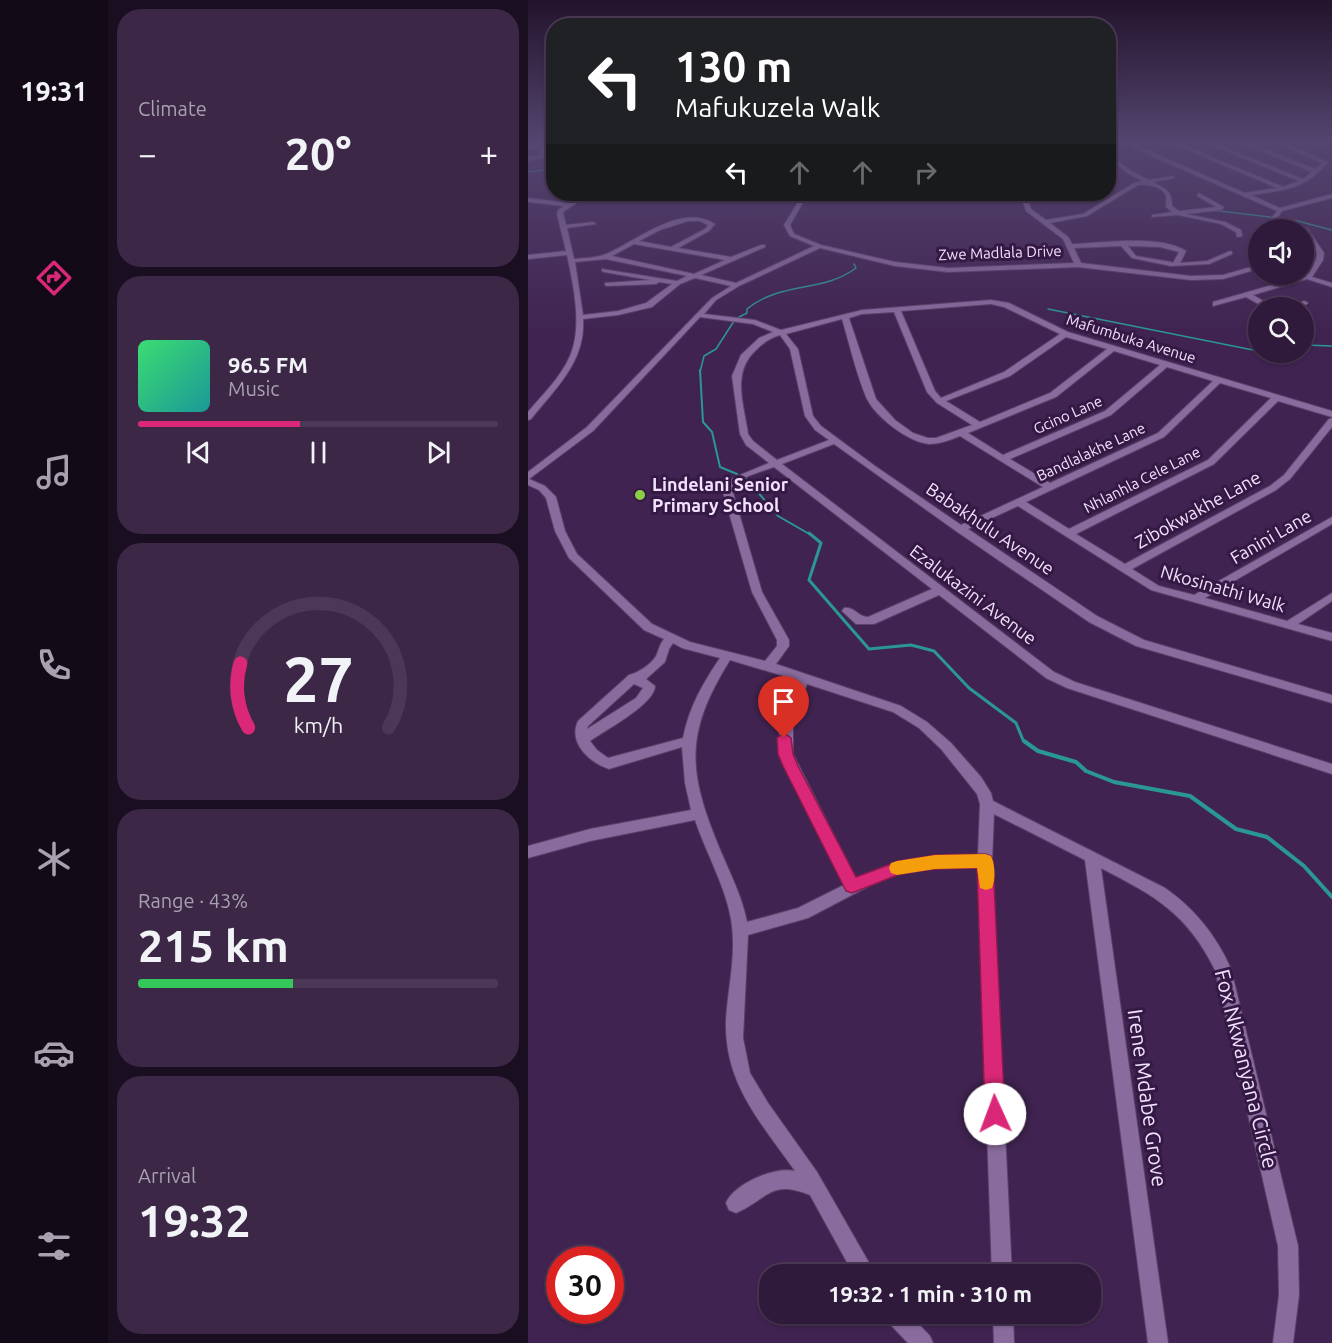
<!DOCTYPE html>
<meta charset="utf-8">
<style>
:root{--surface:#301a3c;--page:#3c2747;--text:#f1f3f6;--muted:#a8a1af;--line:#4b3856;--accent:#db2777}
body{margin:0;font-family:Ubuntu,sans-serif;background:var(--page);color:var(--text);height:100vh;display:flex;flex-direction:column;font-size:22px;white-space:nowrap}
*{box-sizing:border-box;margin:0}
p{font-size:20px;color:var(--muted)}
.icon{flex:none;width:33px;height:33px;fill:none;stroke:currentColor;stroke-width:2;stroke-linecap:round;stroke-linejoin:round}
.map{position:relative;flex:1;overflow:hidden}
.side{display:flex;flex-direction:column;gap:9px;padding:9px;background:#1a0e21;width:420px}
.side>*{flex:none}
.banner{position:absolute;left:18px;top:18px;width:570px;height:183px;border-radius:24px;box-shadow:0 2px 4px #0004,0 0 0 2px var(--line);background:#202124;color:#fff;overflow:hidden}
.fabs{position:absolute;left:720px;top:219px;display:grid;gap:12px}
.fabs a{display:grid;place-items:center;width:66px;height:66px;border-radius:50%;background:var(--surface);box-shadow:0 2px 4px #0004,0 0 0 2px var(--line);font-size:30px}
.speed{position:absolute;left:18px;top:1246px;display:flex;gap:12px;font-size:30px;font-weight:700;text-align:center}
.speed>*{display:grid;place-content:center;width:78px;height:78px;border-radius:50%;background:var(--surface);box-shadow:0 2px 4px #0004,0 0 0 2px var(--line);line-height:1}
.speed .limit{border:9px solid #d22;background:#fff;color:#111}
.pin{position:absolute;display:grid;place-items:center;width:51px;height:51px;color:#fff;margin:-62px -26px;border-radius:50% 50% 50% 0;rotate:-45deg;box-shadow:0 0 6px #0007}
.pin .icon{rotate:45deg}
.me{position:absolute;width:66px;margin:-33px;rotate:358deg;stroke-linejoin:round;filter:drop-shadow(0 0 4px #0008)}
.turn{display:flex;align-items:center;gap:21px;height:126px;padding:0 30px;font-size:27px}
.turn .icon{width:78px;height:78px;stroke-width:2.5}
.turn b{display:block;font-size:42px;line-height:51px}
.lanes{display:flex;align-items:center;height:57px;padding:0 30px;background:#0003;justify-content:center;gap:30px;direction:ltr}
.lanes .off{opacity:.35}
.big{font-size:45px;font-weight:700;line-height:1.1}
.side .tile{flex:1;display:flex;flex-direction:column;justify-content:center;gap:9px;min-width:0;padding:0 21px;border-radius:24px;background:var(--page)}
.side .dial{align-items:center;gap:0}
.dial svg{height:156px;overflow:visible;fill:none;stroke:var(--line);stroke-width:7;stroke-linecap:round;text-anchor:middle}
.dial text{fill:var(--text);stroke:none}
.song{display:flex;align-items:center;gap:18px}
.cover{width:72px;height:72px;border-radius:9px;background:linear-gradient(135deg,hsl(140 70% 55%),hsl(180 70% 35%))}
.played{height:6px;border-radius:3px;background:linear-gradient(90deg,var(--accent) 45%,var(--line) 45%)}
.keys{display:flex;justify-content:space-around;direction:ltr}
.heat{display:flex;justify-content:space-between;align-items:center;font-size:33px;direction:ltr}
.charge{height:9px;border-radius:4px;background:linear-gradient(90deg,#34c759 43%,var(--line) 0)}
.trip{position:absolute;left:231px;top:1264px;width:342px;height:60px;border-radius:24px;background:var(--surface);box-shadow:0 2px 4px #0004,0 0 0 2px var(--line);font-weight:700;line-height:60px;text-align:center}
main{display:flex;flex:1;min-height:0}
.tab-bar{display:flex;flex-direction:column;width:108px;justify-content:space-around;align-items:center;background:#130a18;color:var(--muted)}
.tab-bar .icon{width:42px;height:42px}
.tab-bar .selected{color:var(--accent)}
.tab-bar b{font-size:27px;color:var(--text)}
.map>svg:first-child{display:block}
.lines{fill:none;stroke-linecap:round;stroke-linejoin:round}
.stream-far3{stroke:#2b9793;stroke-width:1.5}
.stream-far2{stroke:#2b9793;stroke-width:2}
.stream-far1{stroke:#2b9793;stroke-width:3}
.stream{stroke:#2b9793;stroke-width:4}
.minor-casing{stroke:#5b4169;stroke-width:2}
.minor{fill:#8a6b9d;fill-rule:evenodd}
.route{fill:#db2777;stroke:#8e194d;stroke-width:1.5}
.slow{fill:#f59e0b}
.poi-dot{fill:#8bce46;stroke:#351945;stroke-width:2}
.labels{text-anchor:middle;stroke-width:6;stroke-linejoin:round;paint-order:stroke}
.far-street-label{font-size:15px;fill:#f2e1fd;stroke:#351945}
.poi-label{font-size:18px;font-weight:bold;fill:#f2e1fd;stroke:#351945;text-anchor:start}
.street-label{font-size:18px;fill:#f2e1fd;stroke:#351945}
.near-street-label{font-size:21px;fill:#f2e1fd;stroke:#351945}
</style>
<main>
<nav class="tab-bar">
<b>19:31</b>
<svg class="icon selected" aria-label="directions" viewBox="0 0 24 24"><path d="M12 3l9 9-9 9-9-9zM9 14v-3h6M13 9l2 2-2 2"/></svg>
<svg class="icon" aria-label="music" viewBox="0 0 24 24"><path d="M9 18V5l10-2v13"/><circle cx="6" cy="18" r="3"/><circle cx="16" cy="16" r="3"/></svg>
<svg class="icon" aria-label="phone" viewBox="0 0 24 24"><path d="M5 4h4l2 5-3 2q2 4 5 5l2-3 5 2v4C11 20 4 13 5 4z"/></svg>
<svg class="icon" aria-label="climate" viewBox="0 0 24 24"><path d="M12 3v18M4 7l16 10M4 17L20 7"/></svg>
<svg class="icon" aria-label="car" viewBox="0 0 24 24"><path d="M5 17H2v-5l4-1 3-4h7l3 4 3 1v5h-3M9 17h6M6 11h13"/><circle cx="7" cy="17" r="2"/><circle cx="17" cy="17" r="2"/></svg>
<svg class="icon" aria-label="filters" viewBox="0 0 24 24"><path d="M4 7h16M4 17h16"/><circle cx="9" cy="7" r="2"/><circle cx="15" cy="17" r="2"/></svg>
</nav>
<section class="side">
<div class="tile"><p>Climate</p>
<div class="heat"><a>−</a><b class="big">20°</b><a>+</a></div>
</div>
<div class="tile">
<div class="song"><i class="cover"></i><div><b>96.5 FM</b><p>Music</p></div></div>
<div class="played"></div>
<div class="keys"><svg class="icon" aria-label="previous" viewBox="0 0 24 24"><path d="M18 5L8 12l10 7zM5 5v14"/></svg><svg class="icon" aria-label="pause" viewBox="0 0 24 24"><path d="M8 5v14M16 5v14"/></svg><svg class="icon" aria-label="next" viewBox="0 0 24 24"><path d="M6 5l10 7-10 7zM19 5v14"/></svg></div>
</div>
<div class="tile dial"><svg viewBox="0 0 100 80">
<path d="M14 69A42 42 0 1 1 86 69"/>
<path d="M14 69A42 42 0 0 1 10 36" stroke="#db2777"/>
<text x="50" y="56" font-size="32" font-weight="700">27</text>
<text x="50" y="72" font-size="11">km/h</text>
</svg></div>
<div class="tile"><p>Range · 43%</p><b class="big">215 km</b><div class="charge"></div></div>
<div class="tile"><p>Arrival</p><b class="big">19:32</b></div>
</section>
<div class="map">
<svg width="804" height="1343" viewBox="0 0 804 1343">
<rect width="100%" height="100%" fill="#402350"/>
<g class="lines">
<g class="stream-far3">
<path d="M0 172 26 169"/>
<path d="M683 210 766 220 804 230"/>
<path d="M520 309 730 351"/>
<path d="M211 317 219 313V309C253 281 295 293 328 268L326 264"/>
<path d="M776 345 804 346"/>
<path d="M172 372 176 356 188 349 206 321"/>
</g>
<g class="stream-far2">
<path d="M172 370 175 422 184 432 192 467 209 474"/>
<path d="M218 478 250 516 283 535"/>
</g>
<path class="stream-far1" d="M281 533 293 543 281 580 341 649 383 645 406 651 441 688 488 723 495 740 498 743"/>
<path class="stream" d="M496 741 510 751 548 762 558 771 586 782 662 796 708 829 739 837 776 866 804 897"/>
<defs>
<g id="minor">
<path d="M605 142H610L609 145 612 147 717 193 749 188 641 142H648L755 187 771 181 676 142H683L775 179 784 172 711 142H718L787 169 794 163 746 142H753L800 162C777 189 759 190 723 195L752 208 804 194V198L754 211 747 221V230H741V221L749 211 608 149 604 145Z"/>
<path d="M16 145H26V148H18L17 157 0 161V157L13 155V148L0 149V147Z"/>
<path d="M580 154 605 172 621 180 646 176V178L625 182C638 189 644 191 644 206L651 211 688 207 669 196 671 193 696 207 694 210 658 214 697 222 713 230 714 236 709 237 708 232 693 224 650 215 624 217V215L644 212 638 207C638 203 639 199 638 196 635 186 618 184 610 185L559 216 522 223 540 237 544 244C575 243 632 234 658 251L652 263 679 261 702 251 704 252V254L681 264 643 266 604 258 593 246 546 248 553 263 663 276 695 275 730 265V269L695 279 663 280 550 267 420 272 367 266 292 248 211 286 188 300 176 314 227 320 253 330 334 310 463 300 481 303 540 332 804 411V417L750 401 686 464 548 534 597 564 742 486 756 475 801 419 804 418V427L762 479 748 490 604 569 631 586 666 595 804 517V524L677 598 759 621 804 593V601L770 624 804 633V641L623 590 490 506 440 529 569 616 616 640 804 695V703L608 646 561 622 428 531 306 444 254 464 526 672 547 682 804 764V774L539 688 518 678 411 595 346 624H328L314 611 316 608C326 606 330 617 340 617L404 589 246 467C233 472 211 476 204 489L234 592 261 640V646L248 664 373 706 399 722 423 743 453 777 463 793 465 801 637 888C667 909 688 935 703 969L770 1246 771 1295 765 1343H745L751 1295 750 1246 687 970C659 913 627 896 573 868L640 1343H620L557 860 466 814 464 861 484 1275H464L450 867 402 869 370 874 341 886 280 918 220 935 215 1038 222 1073 240 1103 289 1172 348 1275H326L282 1195C241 1179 241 1199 208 1213L201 1210 198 1203C206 1184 247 1166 267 1171 233 1122 196 1084 198 1020 200 987 209 953 203 919 197 885 178 853 167 820L62 841 0 858V846L62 829 163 810 157 783 154 747 81 769C60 762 40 742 50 721L101 675C109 673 123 665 128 656 131 650 131 645 136 639L116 630 41 558 27 531 18 498 11 490 0 485V472L59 427 184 298 203 286 167 278 152 284 124 307 90 315 55 319C58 361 28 388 3 419L0 420V412C15 394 33 377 42 356 55 326 45 284 39 255L0 259V255L38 251 29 214 30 210 36 206 0 202V198L41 203 57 194H62L35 212 38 225 65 222 68 224 39 228 46 259C56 258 69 258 78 254 109 241 153 202 187 224L181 231 150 248 203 257 233 245H237V247L173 275 208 283 286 246 262 236 256 225 275 194H280L262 225 266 234 293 245 367 262 420 268 546 263 535 239 498 211 495 202C500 197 503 194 511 194L510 196 527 197 550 194 527 201 506 199 501 203 503 209 518 220 555 214 606 183 615 181 601 174 580 158ZM160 221H172L180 225 177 229 143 247 111 241 132 230ZM106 244 197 260 166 274 84 256ZM600 246 632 247 651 252 645 263 643 262 608 256ZM78 259 159 276 149 281 74 269V271L76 272 122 280 77 283V285L79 286 128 284 131 282 144 284 118 303 90 311 55 315 47 262ZM463 304 476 307 532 334 476 372 413 398 407 391 373 311ZM366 312 399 392 409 403 444 425 408 438H400L385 433 367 420 348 399 321 318 334 314ZM172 317 225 324 245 332 231 338 213 355 204 376 212 434 218 445 241 463 200 480 194 489 224 592 249 640V646L237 661 162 642 124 624 49 554 37 531 28 497 17 486 1 479 65 431ZM314 319C322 345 328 374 339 399 348 417 380 442 401 444 412 444 422 440 432 436L515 487 433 525 347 466 293 426 285 416 270 349 258 334ZM252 335 262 349 277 416 287 430 301 440 249 460 225 441 220 434C216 404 203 373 228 350 235 343 242 338 252 335ZM538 337 579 349 522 393 452 422 418 401 482 376ZM586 351 632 365 577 411 475 455 440 433 528 397ZM639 367 685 381 630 433 522 483 482 459 583 415ZM692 383 743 398 680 460 541 529 498 502 636 437ZM145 643 154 648 192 658C175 683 161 707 155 738L80 758 69 750 62 741C76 731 127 704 127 686L118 679 137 662 141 649ZM202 660 269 680 258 706 252 724 251 754 316 885 270 908 219 922C214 897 203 875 193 852 160 773 155 735 202 660ZM106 684 115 688 108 698 59 729 60 726ZM279 684 365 712 391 728 413 749 449 794 452 804 450 855C406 856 367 858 328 879L265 754V724Z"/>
<path d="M226 194H243L240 196Z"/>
<path d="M779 228 796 253 795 260 784 277 804 283V287L779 279 725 295 748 308H738L718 297 685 306V302L772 277 773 275H778C795 252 790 253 776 230Z"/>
<path d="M776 301 780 303C774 308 766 308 759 308Z"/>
<path d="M730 315V320H725V316Z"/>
<path d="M776 320 784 323V327L776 325Z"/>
<path d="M356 1314H381L402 1336 405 1343H380L359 1321Z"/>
<path d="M465 1314H485L486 1343H466Z"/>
</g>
</defs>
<use href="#minor" class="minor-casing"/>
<use href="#minor" class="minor"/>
</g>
<linearGradient id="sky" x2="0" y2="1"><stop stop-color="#23132c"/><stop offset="0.43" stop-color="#53456f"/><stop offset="1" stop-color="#53456f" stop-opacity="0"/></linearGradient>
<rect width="804" height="330" fill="url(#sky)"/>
<path class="route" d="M256 733 263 738 265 754 270 766 328 877 371 861 407 855 457 854 463 856 465 861 477 1114 474 1121 467 1124 460 1121 457 1114 449 868 407 869 372 874 324 893 318 891 255 766 250 754 249 738Z"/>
<path class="slow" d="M457 854 463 856C467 864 468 879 464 888L458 890 452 888 449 868 407 869 369 875 363 873 361 868 363 863 369 861 407 855Z"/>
<circle class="poi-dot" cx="112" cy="495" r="6"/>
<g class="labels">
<g class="far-street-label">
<text transform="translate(472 253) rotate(-2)" y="5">Zwe Madlala Drive</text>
<text transform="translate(603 339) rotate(17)" y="5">Mafumbuka Avenue</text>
<text transform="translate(540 415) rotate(-24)" y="5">Gcino Lane</text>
<text transform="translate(563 452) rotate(-25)" y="5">Bandlalakhe Lane</text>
<text transform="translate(614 480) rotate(-27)" y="5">Nhlanhla Cele Lane</text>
</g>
<g class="poi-label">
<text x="124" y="491">Lindelani Senior<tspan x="124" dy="21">Primary School</tspan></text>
</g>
<g class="street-label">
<text transform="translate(670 510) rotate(-29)" y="6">Zibokwakhe Lane</text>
<text transform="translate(462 529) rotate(34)" y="6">Babakhulu Avenue</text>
<text transform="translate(743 537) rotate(-30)" y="6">Fanini Lane</text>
<text transform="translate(695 589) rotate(16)" y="6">Nkosinathi Walk</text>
<text transform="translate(445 595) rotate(37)" y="6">Ezalukazini Avenue</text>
</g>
<g class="near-street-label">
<text transform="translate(718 1069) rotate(76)" y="7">Fox Nkwanyana Circle</text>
<text transform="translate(619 1098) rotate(82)" y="7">Irene Mdabe Grove</text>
</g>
</g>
</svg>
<div class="fabs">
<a><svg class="icon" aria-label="sound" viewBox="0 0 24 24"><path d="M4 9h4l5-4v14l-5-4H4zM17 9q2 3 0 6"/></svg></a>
<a><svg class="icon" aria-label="search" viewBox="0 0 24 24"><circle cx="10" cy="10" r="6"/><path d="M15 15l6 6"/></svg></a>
</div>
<div class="speed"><div class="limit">30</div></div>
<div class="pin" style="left:256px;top:738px;background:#d93025"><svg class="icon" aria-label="arrive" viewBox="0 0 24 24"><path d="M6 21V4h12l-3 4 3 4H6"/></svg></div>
<svg class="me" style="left:467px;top:1114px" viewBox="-20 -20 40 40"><circle r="19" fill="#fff"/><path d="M0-13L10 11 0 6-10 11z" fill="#db2777"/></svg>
<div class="trip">19:32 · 1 min · 310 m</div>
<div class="banner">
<div class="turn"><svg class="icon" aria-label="left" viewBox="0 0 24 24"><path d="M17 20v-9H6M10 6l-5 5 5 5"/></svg><div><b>130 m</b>Mafukuzela Walk</div></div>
<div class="lanes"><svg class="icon" aria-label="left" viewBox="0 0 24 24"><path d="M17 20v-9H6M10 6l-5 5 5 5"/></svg><svg class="icon off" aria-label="ahead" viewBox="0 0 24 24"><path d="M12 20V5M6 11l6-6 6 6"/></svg><svg class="icon off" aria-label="ahead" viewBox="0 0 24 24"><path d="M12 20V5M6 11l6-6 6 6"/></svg><svg class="icon off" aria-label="right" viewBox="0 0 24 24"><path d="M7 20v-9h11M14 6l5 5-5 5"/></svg></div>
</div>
</div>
</main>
